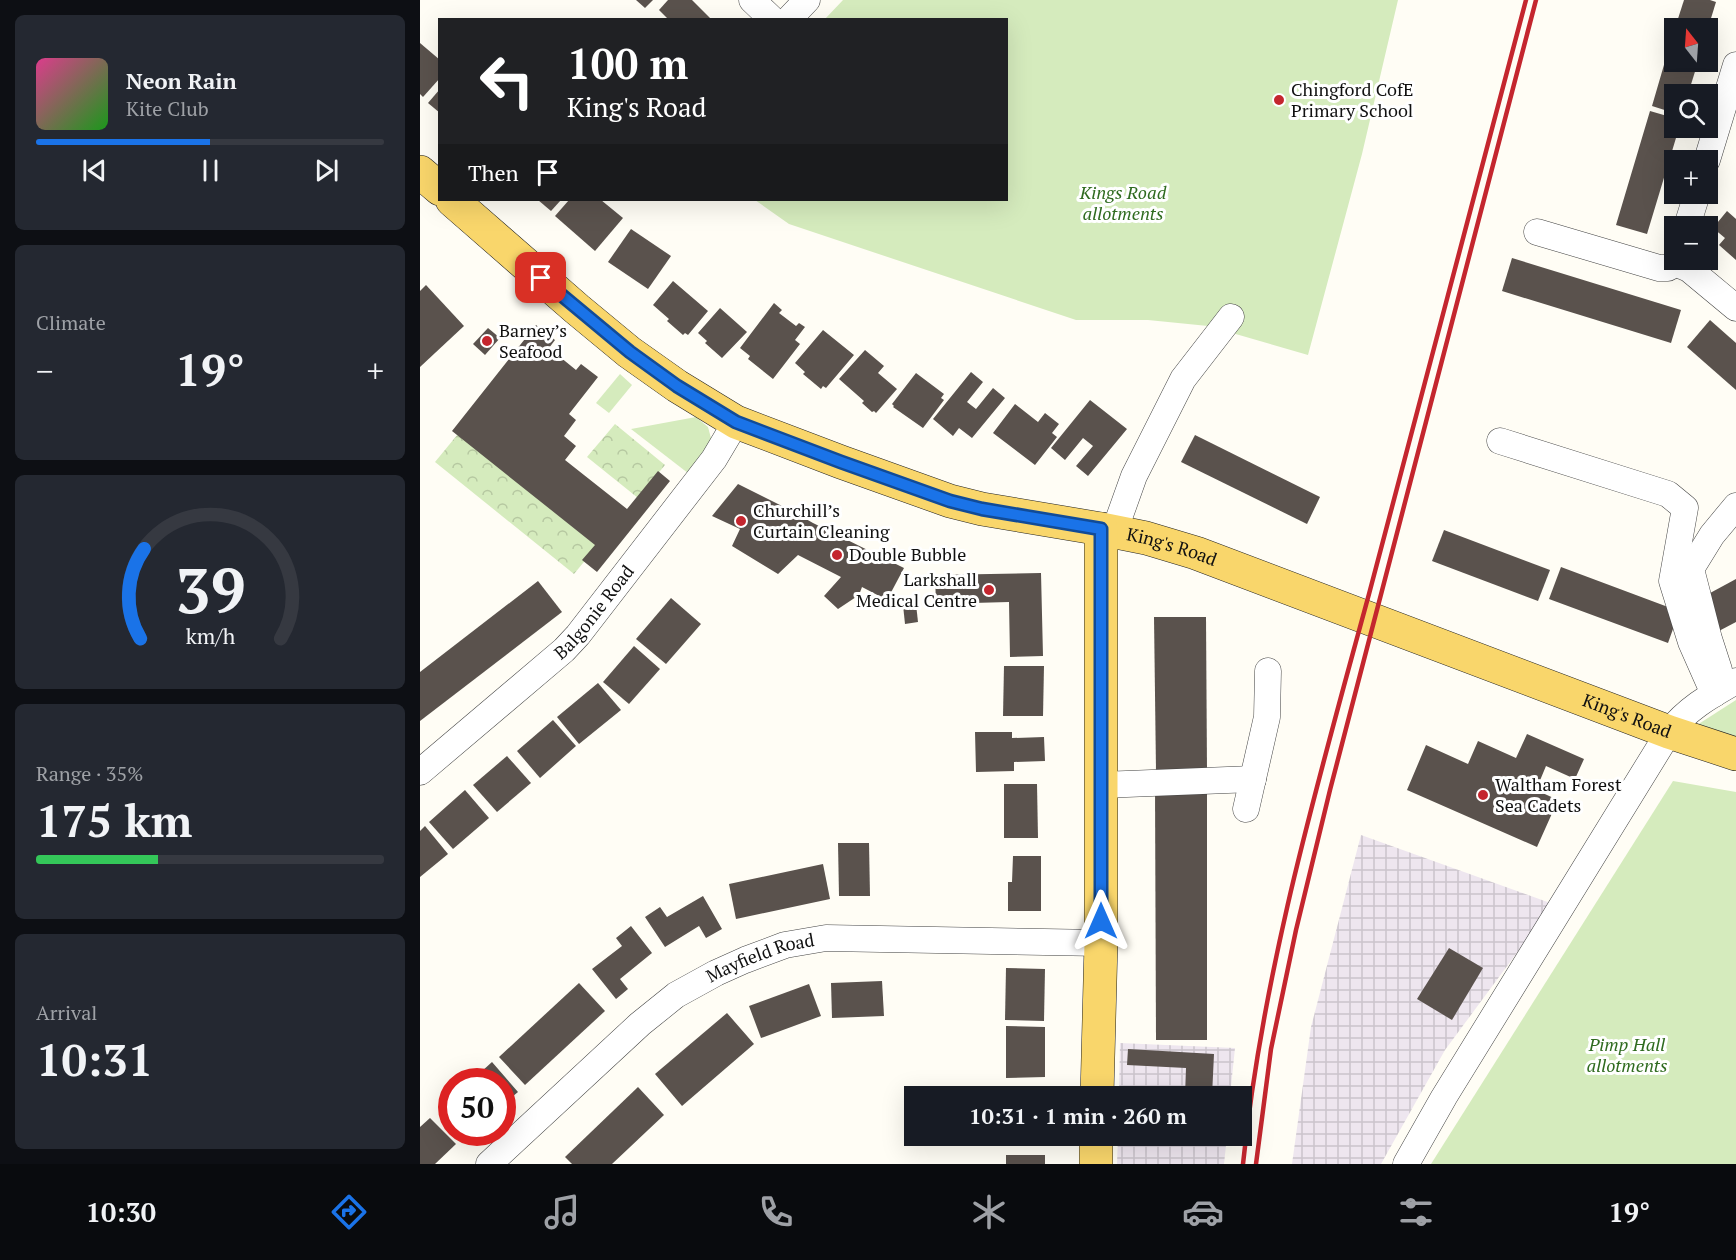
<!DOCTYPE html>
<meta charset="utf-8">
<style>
:root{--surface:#171b24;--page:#242831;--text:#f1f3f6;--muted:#9ea1a6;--line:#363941;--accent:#1a73e8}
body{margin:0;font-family:"PT Serif",serif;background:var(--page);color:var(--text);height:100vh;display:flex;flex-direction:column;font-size:22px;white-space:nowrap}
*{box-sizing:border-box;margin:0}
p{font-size:20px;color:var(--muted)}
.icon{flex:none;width:33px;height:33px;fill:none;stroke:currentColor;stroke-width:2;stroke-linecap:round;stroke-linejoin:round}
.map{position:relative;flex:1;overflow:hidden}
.drawer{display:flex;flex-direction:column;gap:15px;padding:15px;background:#0d0f14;width:420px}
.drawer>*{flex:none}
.hud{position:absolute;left:18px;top:18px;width:570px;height:183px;border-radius:0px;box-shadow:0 6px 24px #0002;background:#202124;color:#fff;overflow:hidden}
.needle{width:39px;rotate:343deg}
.controls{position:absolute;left:1244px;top:18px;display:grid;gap:12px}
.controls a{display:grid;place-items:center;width:54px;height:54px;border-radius:0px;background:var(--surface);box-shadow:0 6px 24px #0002;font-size:30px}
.speed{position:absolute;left:18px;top:1068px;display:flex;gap:12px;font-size:30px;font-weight:700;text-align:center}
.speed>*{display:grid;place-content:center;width:78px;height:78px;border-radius:50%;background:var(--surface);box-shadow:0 6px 24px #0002;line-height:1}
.speed .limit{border:9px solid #d22;background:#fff;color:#111}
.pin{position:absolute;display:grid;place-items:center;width:51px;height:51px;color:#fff;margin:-26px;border-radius:12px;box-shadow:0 3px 9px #0006}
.me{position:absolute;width:66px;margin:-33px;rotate:0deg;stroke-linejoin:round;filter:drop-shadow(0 0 4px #0008)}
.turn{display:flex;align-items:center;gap:21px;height:126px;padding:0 30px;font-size:27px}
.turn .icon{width:78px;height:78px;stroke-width:2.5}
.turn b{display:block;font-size:42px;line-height:51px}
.then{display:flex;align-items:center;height:57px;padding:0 30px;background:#0003;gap:12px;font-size:22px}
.big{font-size:45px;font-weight:700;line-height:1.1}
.drawer .tile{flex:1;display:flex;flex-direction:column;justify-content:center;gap:9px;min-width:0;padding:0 21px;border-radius:9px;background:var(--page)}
.drawer .dial{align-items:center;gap:0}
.dial svg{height:156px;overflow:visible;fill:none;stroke:var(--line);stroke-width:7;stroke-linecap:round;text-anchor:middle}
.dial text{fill:var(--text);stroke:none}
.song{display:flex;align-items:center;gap:18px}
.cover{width:72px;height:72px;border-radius:9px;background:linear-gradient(135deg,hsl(330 70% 55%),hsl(120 70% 35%))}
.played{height:6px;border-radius:3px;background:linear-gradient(90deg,var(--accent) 50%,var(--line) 50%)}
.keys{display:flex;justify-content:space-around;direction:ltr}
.heat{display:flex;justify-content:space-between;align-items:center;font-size:33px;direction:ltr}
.charge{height:9px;border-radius:4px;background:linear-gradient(90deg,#34c759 35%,var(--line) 0)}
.trip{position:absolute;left:484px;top:1086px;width:348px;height:60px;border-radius:0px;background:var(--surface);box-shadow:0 6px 24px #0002;font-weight:700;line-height:60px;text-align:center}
.tabs{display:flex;height:96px;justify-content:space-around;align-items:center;background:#090b0e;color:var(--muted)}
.tabs .icon{width:42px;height:42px}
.tabs .selected{color:var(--accent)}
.tabs b{font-size:27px;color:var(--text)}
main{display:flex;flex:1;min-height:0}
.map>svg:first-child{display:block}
.industrial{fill:url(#industrial-grid)}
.grass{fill:#d5ebbd}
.park{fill:url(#park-crowns)}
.building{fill:#5a524d}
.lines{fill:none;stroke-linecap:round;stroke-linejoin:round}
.minor-casing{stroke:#444;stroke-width:27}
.major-casing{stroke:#222;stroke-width:34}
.minor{stroke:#fff;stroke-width:26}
.major{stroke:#f9d66b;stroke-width:33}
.rail{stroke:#c4262e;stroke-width:4.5}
.route-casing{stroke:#114b97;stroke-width:15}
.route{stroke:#1a73e8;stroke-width:10}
.poi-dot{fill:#c4262e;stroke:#fff;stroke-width:2}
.labels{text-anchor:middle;stroke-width:6;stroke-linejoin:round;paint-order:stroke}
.poi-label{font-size:18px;fill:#111;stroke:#fff;text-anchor:start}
.park-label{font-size:18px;font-style:italic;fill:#2f6b1f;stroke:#fff}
.street-label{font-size:18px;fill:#111;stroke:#fff}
</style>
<main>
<section class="drawer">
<div class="tile">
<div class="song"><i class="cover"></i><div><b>Neon Rain</b><p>Kite Club</p></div></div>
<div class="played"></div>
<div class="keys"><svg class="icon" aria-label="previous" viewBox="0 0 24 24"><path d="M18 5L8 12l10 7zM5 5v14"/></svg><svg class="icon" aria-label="pause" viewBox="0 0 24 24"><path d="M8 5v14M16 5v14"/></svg><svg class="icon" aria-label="next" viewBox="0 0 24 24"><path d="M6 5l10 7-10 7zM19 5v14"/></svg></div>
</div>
<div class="tile"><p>Climate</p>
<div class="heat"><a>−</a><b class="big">19°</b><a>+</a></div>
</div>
<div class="tile dial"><svg viewBox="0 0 100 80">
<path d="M14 69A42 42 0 1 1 86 69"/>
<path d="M14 69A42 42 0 0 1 16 23" stroke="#1a73e8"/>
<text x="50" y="56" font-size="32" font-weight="700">39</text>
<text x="50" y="72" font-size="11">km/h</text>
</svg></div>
<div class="tile"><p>Range · 35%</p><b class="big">175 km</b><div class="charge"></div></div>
<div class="tile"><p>Arrival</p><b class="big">10:31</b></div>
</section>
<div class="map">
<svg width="1316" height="1164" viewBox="0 0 1316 1164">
<defs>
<pattern id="industrial-grid" width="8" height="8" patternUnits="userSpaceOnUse" patternTransform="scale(1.5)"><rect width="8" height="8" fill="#eee6ef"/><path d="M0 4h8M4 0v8" fill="none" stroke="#cbc4cc"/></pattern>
<pattern id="park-crowns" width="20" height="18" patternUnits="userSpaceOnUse" patternTransform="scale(1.5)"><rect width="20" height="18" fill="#d5ebbd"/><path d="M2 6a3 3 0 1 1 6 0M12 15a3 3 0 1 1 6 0" fill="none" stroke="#b6c8a1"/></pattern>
</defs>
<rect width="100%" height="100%" fill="#fffdf5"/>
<g class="industrial">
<path d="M941 835 1133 904 1025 1050 961 1164H872L891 1027Z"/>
<path d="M700 1043 815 1048 810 1096H699Z"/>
<path d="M698 1136H807L804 1164H697Z"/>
</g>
<g class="grass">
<path d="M423 0H978L942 154 888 355 788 326 728 320H656L369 224 335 200H586V20L405 19Z"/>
<path d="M200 374 212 385 189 413 176 403Z"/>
<path d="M276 417 288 427 292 442 273 477 211 429Z"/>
<path d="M1316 700V737L1277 725Z"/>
<path d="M1253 781 1316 792V1164H1011Z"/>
</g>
<g class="park">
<path d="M195 424 245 465 218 498 167 457Z"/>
<path d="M38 434 177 546 154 574 15 462Z"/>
</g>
<g class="building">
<path d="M216 0H233L225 8Z"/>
<path d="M248 0H272L292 20H249L239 10Z"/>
<path d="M1264 0H1290L1296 2 1288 28H1255Z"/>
<path d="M1253 34 1254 62H1278L1268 94H1254V113L1232 106Z"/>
<path d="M0 43 20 60V78L3 97 0 94Z"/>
<path d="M20 89V113L8 103Z"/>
<path d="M1230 111 1254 118V128H1259L1227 234 1196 225Z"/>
<path d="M118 200H141L131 211Z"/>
<path d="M149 200H181L203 218 175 251 135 216Z"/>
<path d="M1307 211 1316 219V260L1299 245 1305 238 1293 228Z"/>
<path d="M211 229 251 256 228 289 188 262Z"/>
<path d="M1092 258 1261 310 1251 343 1082 291Z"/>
<path d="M253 281 288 311 268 335 265 333 263 335 247 321 249 319 233 305Z"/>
<path d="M6 285 44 326 0 367V291Z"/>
<path d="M354 303 362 310 359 313 376 326 379 323 385 327 375 340 380 344 353 379 328 359 330 356 320 348Z"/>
<path d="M300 308 327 332 302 358 285 343 287 341 278 333Z"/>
<path d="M1290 320 1316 343V390L1267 347Z"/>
<path d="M116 325 135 340 129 348 156 370 161 364 178 377 149 414 156 420 144 436 156 446 145 460 207 509 238 471 250 481 177 572 162 560 175 545 32 431Z"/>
<path d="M68 328 80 338 65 355 53 344Z"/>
<path d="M403 330 434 355 406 388 403 386 401 389 383 374 385 372 375 363Z"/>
<path d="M445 350 464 366 458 373 477 389 456 413 454 411 452 412 442 403 444 401 419 379Z"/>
<path d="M551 372 563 382 547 402 556 409 573 388 585 398 552 438 539 428 533 436 513 419Z"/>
<path d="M496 373 524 394 521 398 524 400 503 428 473 407 474 406 472 404Z"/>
<path d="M670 400 707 429 668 476 656 466 673 446 663 438 645 460 631 448Z"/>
<path d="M595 404 618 422 625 413 639 424 632 433 637 437 615 465 573 433Z"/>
<path d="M775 435 900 497 887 524 761 462Z"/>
<path d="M318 484 372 511 393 523 484 568 467 600 442 587 439 595 418 609 404 596 421 577 378 555 358 574 312 546 320 529 292 516Z"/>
<path d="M1024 530 1130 570 1118 601 1012 561Z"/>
<path d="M1141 567 1248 607 1247 611 1258 615 1248 643 1129 599Z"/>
<path d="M621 573 623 656 590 657 589 602 516 604 515 575Z"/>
<path d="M1316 579V622L1297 632 1279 599Z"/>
<path d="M118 581 142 612 0 721V672Z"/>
<path d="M251 598 281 624 246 664 216 639Z"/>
<path d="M496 604 498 622 485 624 483 605Z"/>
<path d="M734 617H786L787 770 736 771Z"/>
<path d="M214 646 240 669 209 704 183 682Z"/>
<path d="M584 666H624L623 716H583Z"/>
<path d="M178 683 201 710 159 744 137 717Z"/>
<path d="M133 720 156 746 120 778 97 751Z"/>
<path d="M555 732H592V738L624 737 625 761 594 762V771L556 772Z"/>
<path d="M1107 734 1164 759 1155 779 1126 766 1116 790 1138 800 1117 847 987 790 1006 745 1048 764 1058 741 1096 758Z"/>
<path d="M87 756 111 783 77 812 53 785Z"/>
<path d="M584 784H617L618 838H584Z"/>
<path d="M735 788H787V1040H736Z"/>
<path d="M45 790 69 818 33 849 9 822Z"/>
<path d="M5 826 28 854 0 877V831Z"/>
<path d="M418 843H449L450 896H419Z"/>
<path d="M593 856H621V911H588V882H592Z"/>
<path d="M403 864 410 899 316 919 309 884Z"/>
<path d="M283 896 302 929 286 938 279 926 245 947 225 917 240 907 247 917Z"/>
<path d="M211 926 232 953 200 979 208 989 196 999 172 969 202 946 196 938Z"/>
<path d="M1029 948 1063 968 1032 1020 997 999Z"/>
<path d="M586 968 625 969 624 1021 585 1020Z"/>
<path d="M462 981 464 1016 412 1018 411 983Z"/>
<path d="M159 983 185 1011 105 1085 79 1057Z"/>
<path d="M389 984 401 1016 341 1038 329 1006Z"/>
<path d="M307 1013 334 1044 262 1106 235 1074Z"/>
<path d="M586 1026 625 1027V1077L586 1078Z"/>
<path d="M708 1049 794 1054 792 1096H765L766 1068 707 1065Z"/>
<path d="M72 1062 98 1092 82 1105V1082H50Z"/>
<path d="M218 1087 244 1115 192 1164H152L145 1157Z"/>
<path d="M585 1091 624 1092V1096H585Z"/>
<path d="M32 1098V1116L23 1106Z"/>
<path d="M10 1118 36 1144 15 1164H0V1127Z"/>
<rect x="585" y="1136" width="39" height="7"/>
<rect x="586" y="1155" width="39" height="9"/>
</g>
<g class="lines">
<defs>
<g id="minor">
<path d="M332 0 353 20"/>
<path d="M368 20 387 0"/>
<path d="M1287 160 1316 65"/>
<path d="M1267 226 1277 194"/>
<path d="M1117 232 1239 268H1248L1255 263 1257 260"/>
<path d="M1255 263 1269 269 1316 308"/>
<path d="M1080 441 1248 494 1265 508 1252 581 1271 642 1294 694"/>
<path d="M694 532 714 476 763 379 811 317"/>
<path d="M1299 670 1289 639 1271 569 1292 535 1316 506"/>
<path id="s1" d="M0 772 144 650 158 635 294 459 316 422"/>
<path d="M681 785 833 779"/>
<path d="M826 809 847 717 848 671"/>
<path id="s2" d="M69 1164 220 1024 256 995 296 973 325 960 365 945 406 938 681 943"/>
<path d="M986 1164 1024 1097 1249 732C1268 708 1290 696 1316 681"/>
</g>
<g id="major">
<path d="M0 172 20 189"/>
<path id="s3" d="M32 200 157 309 209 352 257 386 316 422 421 462 530 501 562 509 681 529 726 538 776 553 1249 732 1316 754"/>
<path d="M677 1096 681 943V529"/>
<path d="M676 1164V1136"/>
</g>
</defs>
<use href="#minor" class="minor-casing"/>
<use href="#major" class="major-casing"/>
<use href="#minor" class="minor"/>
<use href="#major" class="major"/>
<g class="rail">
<path d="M823 1164C843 969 898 782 949 594 1002 396 1053 198 1106 0"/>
<path d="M836 1164 851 1049 876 930 910 790 1116 0"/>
</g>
</g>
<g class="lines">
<defs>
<path id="route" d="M121 278 210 352 257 386 316 422 421 462 530 501 562 509 681 529V921"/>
</defs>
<use href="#route" class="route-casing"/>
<use href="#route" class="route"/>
</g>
<g class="poi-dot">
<circle cx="859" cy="100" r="6"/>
<circle cx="67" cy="341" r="6"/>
<circle cx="321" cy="521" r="6"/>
<circle cx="417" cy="555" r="6"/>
<circle cx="569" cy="590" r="6"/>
<circle cx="1063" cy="795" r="6"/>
</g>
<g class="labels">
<g class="poi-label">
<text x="871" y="96">Chingford CofE<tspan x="871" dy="21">Primary School</tspan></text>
<text x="79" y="337">Barney’s<tspan x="79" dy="21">Seafood</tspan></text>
<text x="333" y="517">Churchill’s<tspan x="333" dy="21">Curtain Cleaning</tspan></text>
<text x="429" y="561">Double Bubble</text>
<text x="557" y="586" text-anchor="end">Larkshall<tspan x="557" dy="21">Medical Centre</tspan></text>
<text x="1075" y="791">Waltham Forest<tspan x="1075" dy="21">Sea Cadets</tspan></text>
</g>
<g class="park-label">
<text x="703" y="199">Kings Road<tspan x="703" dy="21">allotments</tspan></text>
<text x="1207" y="1051">Pimp Hall<tspan x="1207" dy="21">allotments</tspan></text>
</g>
<g class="street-label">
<text dy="6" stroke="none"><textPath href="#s3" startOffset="816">King's Road</textPath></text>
<text dy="6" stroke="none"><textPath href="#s1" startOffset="237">Balgonie Road</textPath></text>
<text dy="6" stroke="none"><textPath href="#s3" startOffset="1302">King's Road</textPath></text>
<text dy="6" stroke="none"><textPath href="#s2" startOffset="345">Mayfield Road</textPath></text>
</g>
</g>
</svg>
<div class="controls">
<a><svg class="needle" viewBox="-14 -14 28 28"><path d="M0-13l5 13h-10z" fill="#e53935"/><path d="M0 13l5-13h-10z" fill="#9ea1a6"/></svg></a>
<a><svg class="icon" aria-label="search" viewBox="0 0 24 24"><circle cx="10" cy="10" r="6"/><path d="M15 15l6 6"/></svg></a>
<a>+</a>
<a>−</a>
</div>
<div class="speed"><div class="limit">50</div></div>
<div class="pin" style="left:121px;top:278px;background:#d93025"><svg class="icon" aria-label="arrive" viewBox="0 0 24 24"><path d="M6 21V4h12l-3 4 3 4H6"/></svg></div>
<svg class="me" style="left:681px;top:921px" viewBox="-20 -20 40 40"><path d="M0-17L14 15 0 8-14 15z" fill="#1a73e8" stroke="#fff" stroke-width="4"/></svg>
<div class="trip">10:31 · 1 min · 260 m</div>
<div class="hud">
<div class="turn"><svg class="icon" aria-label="left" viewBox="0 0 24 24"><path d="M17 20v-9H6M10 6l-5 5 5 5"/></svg><div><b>100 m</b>King's Road</div></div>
<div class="then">Then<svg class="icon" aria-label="arrive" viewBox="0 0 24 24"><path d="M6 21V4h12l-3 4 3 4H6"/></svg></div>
</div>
</div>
</main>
<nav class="tabs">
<b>10:30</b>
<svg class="icon selected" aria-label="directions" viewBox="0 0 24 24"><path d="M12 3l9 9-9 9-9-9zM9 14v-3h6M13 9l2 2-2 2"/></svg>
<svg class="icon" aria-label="music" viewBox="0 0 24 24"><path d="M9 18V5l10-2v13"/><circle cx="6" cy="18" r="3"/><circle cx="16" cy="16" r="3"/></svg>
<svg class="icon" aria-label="phone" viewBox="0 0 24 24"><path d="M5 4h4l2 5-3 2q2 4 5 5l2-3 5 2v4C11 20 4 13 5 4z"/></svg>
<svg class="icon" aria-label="climate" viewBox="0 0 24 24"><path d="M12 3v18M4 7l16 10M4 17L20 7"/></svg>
<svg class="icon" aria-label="car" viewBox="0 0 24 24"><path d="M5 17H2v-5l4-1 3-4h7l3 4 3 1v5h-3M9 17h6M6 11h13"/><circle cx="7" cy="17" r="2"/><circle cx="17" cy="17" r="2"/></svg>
<svg class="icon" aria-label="filters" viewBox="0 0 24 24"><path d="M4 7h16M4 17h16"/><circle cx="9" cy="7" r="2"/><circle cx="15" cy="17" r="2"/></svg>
<b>19°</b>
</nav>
